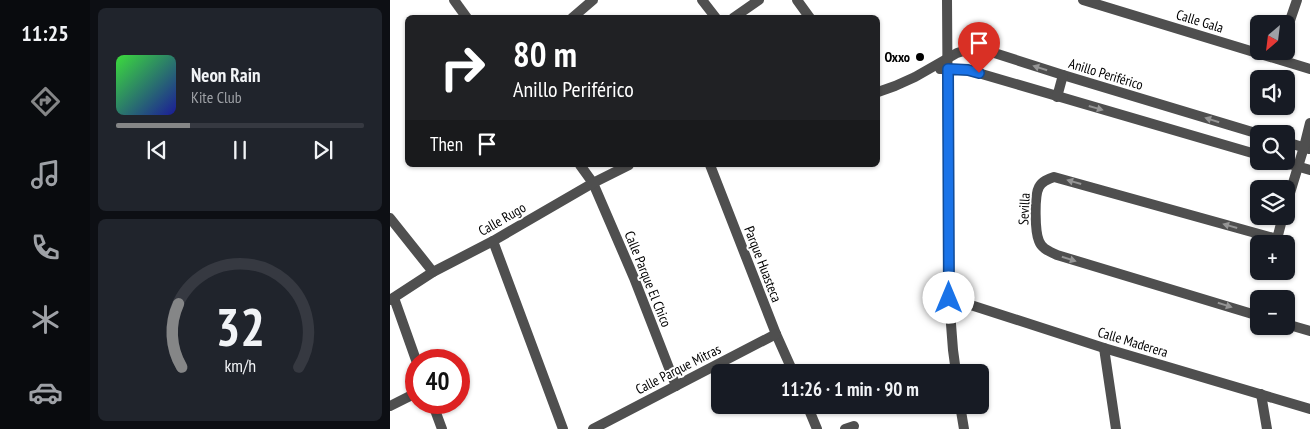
<!DOCTYPE html>
<meta charset="utf-8">
<style>
:root{--surface:#171b24;--page:#20242c;--text:#f1f3f6;--muted:#9ea1a6;--line:#363941;--accent:#858687}
body{margin:0;font-family:"PT Sans Narrow",sans-serif;background:var(--page);color:var(--text);height:100vh;display:flex;flex-direction:column;font-size:19px;white-space:nowrap}
*{box-sizing:border-box;margin:0}
p{font-size:16px;color:var(--muted)}
.icon{flex:none;width:28px;height:28px;fill:none;stroke:currentColor;stroke-width:2;stroke-linecap:round;stroke-linejoin:round}
.map{position:relative;flex:1;overflow:hidden}
.sheet{display:flex;flex-direction:column;gap:8px;padding:8px;background:#0d0f14;width:300px}
.sheet>*{flex:none}
.hud{position:absolute;left:15px;top:15px;width:475px;height:152px;border-radius:8px;box-shadow:0 1px 4px #0004;background:#202124;color:#fff;overflow:hidden}
.needle{width:32px;rotate:208deg}
.buttons{position:absolute;left:860px;top:15px;display:grid;gap:10px}
.buttons a{display:grid;place-items:center;width:45px;height:45px;border-radius:8px;background:var(--surface);box-shadow:0 1px 4px #0004;font-size:25px}
.speed{position:absolute;left:15px;top:349px;display:flex;gap:10px;font-size:25px;font-weight:700;text-align:center}
.speed>*{display:grid;place-content:center;width:65px;height:65px;border-radius:50%;background:var(--surface);box-shadow:0 1px 4px #0004;line-height:1}
.speed .limit{border:8px solid #d22;background:#fff;color:#111}
.pin{position:absolute;display:grid;place-items:center;width:42px;height:42px;color:#fff;margin:-51px -21px;border-radius:50% 50% 50% 0;rotate:-45deg;box-shadow:0 0 5px #0007}
.pin .icon{rotate:45deg}
.me{position:absolute;width:55px;margin:-28px;rotate:0deg;stroke-linejoin:round;filter:drop-shadow(0 0 4px #0008)}
.turn{display:flex;align-items:center;gap:18px;height:105px;padding:0 25px;font-size:22px}
.turn .icon{width:65px;height:65px;stroke-width:2.5}
.turn b{display:block;font-size:35px;line-height:42px}
.then{display:flex;align-items:center;height:48px;padding:0 25px;background:#0003;gap:10px;font-size:19px}
.sheet .card{flex:1;display:flex;flex-direction:column;justify-content:center;gap:8px;min-width:0;padding:0 18px;border-radius:8px;background:var(--page)}
.sheet .dial{align-items:center;gap:0}
.dial svg{height:130px;overflow:visible;fill:none;stroke:var(--line);stroke-width:7;stroke-linecap:round;text-anchor:middle}
.dial text{fill:var(--text);stroke:none}
.song{display:flex;align-items:center;gap:15px}
.cover{width:60px;height:60px;border-radius:8px;background:linear-gradient(135deg,hsl(120 70% 55%),hsl(240 70% 35%))}
.played{height:5px;border-radius:2px;background:linear-gradient(90deg,var(--accent) 30%,var(--line) 30%)}
.keys{display:flex;justify-content:space-around;direction:ltr}
.trip{position:absolute;left:321px;top:364px;width:278px;height:50px;border-radius:8px;background:var(--surface);box-shadow:0 1px 4px #0004;font-weight:800;line-height:50px;text-align:center}
main{display:flex;flex:1;min-height:0}
.tabs{display:flex;flex-direction:column;width:90px;justify-content:space-around;align-items:center;background:#090b0e;color:var(--muted)}
.tabs .icon{width:35px;height:35px}
.tabs .active{color:var(--accent)}
.tabs b{font-size:22px;color:var(--text)}
.map>svg:first-child{display:block}
.lines{fill:none;stroke-linecap:round;stroke-linejoin:round}
.minor{stroke:#4f4f4f;stroke-width:10}
.tertiary{stroke:#4f4f4f;stroke-width:10}
.oneway{fill:#959595}
.route-casing{stroke:#114b97;stroke-width:12}
.route{stroke:#1a73e8;stroke-width:9}
.poi-dot{fill:#000;stroke:#fff;stroke-width:2}
.labels{text-anchor:middle;stroke-width:4;stroke-linejoin:round;paint-order:stroke}
.street-label{font-size:14px;fill:#000;stroke:#fff}
.poi-label{font-size:14px;font-weight:bold;fill:#000;stroke:#fff;text-anchor:end}
</style>
<main>
<nav class="tabs">
<b>11:25</b>
<svg class="icon active" aria-label="directions" viewBox="0 0 24 24"><path d="M12 3l9 9-9 9-9-9zM9 14v-3h6M13 9l2 2-2 2"/></svg>
<svg class="icon" aria-label="music" viewBox="0 0 24 24"><path d="M9 18V5l10-2v13"/><circle cx="6" cy="18" r="3"/><circle cx="16" cy="16" r="3"/></svg>
<svg class="icon" aria-label="phone" viewBox="0 0 24 24"><path d="M5 4h4l2 5-3 2q2 4 5 5l2-3 5 2v4C11 20 4 13 5 4z"/></svg>
<svg class="icon" aria-label="climate" viewBox="0 0 24 24"><path d="M12 3v18M4 7l16 10M4 17L20 7"/></svg>
<svg class="icon" aria-label="car" viewBox="0 0 24 24"><path d="M5 17H2v-5l4-1 3-4h7l3 4 3 1v5h-3M9 17h6M6 11h13"/><circle cx="7" cy="17" r="2"/><circle cx="17" cy="17" r="2"/></svg>
</nav>
<section class="sheet">
<div class="card">
<div class="song"><i class="cover"></i><div><b>Neon Rain</b><p>Kite Club</p></div></div>
<div class="played"></div>
<div class="keys"><svg class="icon" aria-label="previous" viewBox="0 0 24 24"><path d="M18 5L8 12l10 7zM5 5v14"/></svg><svg class="icon" aria-label="pause" viewBox="0 0 24 24"><path d="M8 5v14M16 5v14"/></svg><svg class="icon" aria-label="next" viewBox="0 0 24 24"><path d="M6 5l10 7-10 7zM19 5v14"/></svg></div>
</div>
<div class="card dial"><svg viewBox="0 0 100 80">
<path d="M14 69A42 42 0 1 1 86 69"/>
<path d="M14 69A42 42 0 0 1 12 30" stroke="#858687"/>
<text x="50" y="56" font-size="32" font-weight="700">32</text>
<text x="50" y="72" font-size="11">km/h</text>
</svg></div>
</section>
<div class="map">
<svg width="920" height="429" viewBox="0 0 920 429">
<rect width="100%" height="100%" fill="#fff"/>
<g class="lines">
<g class="minor">
<path d="M64 0 77 18"/>
<path d="M312 0 326 18"/>
<path d="M407 0 420 18"/>
<path d="M693 0 920 69"/>
<path d="M182 18 203 0"/>
<path d="M343 18 369 0"/>
<path d="M896 32 907 0"/>
<path d="M550 69 578 70 869 155"/>
<path d="M488 92 505 86 525 77 567 53 580 49 595 50 673 75 869 134"/>
<path d="M667 97 673 75"/>
<path d="M896 142 919 149"/>
<path d="M889 161 920 170"/>
<path d="M190 165 203 183 244 278 286 386"/>
<path d="M320 165 386 334 403 372"/>
<path d="M896 206 914 147 920 123"/>
<path d="M0 218 43 272"/>
<path d="M103 241 173 429"/>
<path d="M4 298 26 360"/>
<path d="M559 298 714 348 920 409"/>
<path d="M0 300 43 272 103 241 203 183 239 165"/>
<path d="M869 316 667 255C659 251 652 249 649 241 645 232 644 196 649 187 652 181 658 179 664 177L887 239 893 216"/>
<path d="M896 324 920 331"/>
<path d="M714 348 726 429"/>
<path d="M871 394 877 429"/>
<path d="M42 402 52 429"/>
<path d="M417 405 427 429"/>
<path d="M0 406 26 393"/>
<path d="M203 429 386 334"/>
<path d="M455 429 464 426"/>
</g>
<g class="tertiary">
<path d="M557 0 559 298 563 350 566 372"/>
<path d="M570 405 574 429"/>
</g>
</g>
<defs><path id="oneway-solid" d="M-6-.8H1V-3.2L6.5 0L1 3.2V.8H-6Z" transform="scale(1.25)"/></defs>
<g class="oneway">
<use href="#oneway-solid" transform="translate(650 68) rotate(-162)"/>
<use href="#oneway-solid" transform="translate(706 108) rotate(16)"/>
<use href="#oneway-solid" transform="translate(822 120) rotate(-163)"/>
<use href="#oneway-solid" transform="translate(684 182) rotate(-164)"/>
<use href="#oneway-solid" transform="translate(840 226) rotate(-164)"/>
<use href="#oneway-solid" transform="translate(679 259) rotate(17)"/>
<use href="#oneway-solid" transform="translate(835 305) rotate(17)"/>
</g>
<g class="lines">
<defs>
<path id="route" d="M559 298 558 69 578 70 589 73"/>
</defs>
<use href="#route" class="route-casing"/>
<use href="#route" class="route"/>
</g>
<circle class="poi-dot" cx="530" cy="57" r="5"/>
<g class="labels">
<g class="street-label">
<text transform="translate(810 21) rotate(17)" y="5">Calle Gala</text>
<text transform="translate(716 74) rotate(17)" y="5">Anillo Periférico</text>
<text transform="translate(634 209) rotate(-87)" y="5">Sevilla</text>
<text transform="translate(112 219) rotate(-30)" y="5">Calle Rugo</text>
<text transform="translate(373 264) rotate(69)" y="5">Parque Huasteca</text>
<text transform="translate(258 279) rotate(68)" y="5">Calle Parque El Chico</text>
<text transform="translate(743 342) rotate(17)" y="5">Calle Maderera</text>
<text transform="translate(288 369) rotate(-27)" y="5">Calle Parque Mitras</text>
</g>
<g class="poi-label">
<text x="520" y="62">Oxxo</text>
</g>
</g>
</svg>
<div class="buttons">
<a><svg class="needle" viewBox="-14 -14 28 28"><path d="M0-13l5 13h-10z" fill="#e53935"/><path d="M0 13l5-13h-10z" fill="#9ea1a6"/></svg></a>
<a><svg class="icon" aria-label="sound" viewBox="0 0 24 24"><path d="M4 9h4l5-4v14l-5-4H4zM17 9q2 3 0 6"/></svg></a>
<a><svg class="icon" aria-label="search" viewBox="0 0 24 24"><circle cx="10" cy="10" r="6"/><path d="M15 15l6 6"/></svg></a>
<a><svg class="icon" aria-label="layers" viewBox="0 0 24 24"><path d="M12 4l9 5-9 5-9-5zM3 14l9 5 9-5"/></svg></a>
<a>+</a>
<a>−</a>
</div>
<div class="speed"><div class="limit">40</div></div>
<div class="pin" style="left:589px;top:73px;background:#d93025"><svg class="icon" aria-label="arrive" viewBox="0 0 24 24"><path d="M6 21V4h12l-3 4 3 4H6"/></svg></div>
<svg class="me" style="left:559px;top:298px" viewBox="-20 -20 40 40"><circle r="19" fill="#fff"/><path d="M0-13L10 11 0 6-10 11z" fill="#1a73e8"/></svg>
<div class="trip">11:26 · 1 min · 90 m</div>
<div class="hud">
<div class="turn"><svg class="icon" aria-label="right" viewBox="0 0 24 24"><path d="M7 20v-9h11M14 6l5 5-5 5"/></svg><div><b>80 m</b>Anillo Periférico</div></div>
<div class="then">Then<svg class="icon" aria-label="arrive" viewBox="0 0 24 24"><path d="M6 21V4h12l-3 4 3 4H6"/></svg></div>
</div>
</div>
</main>
